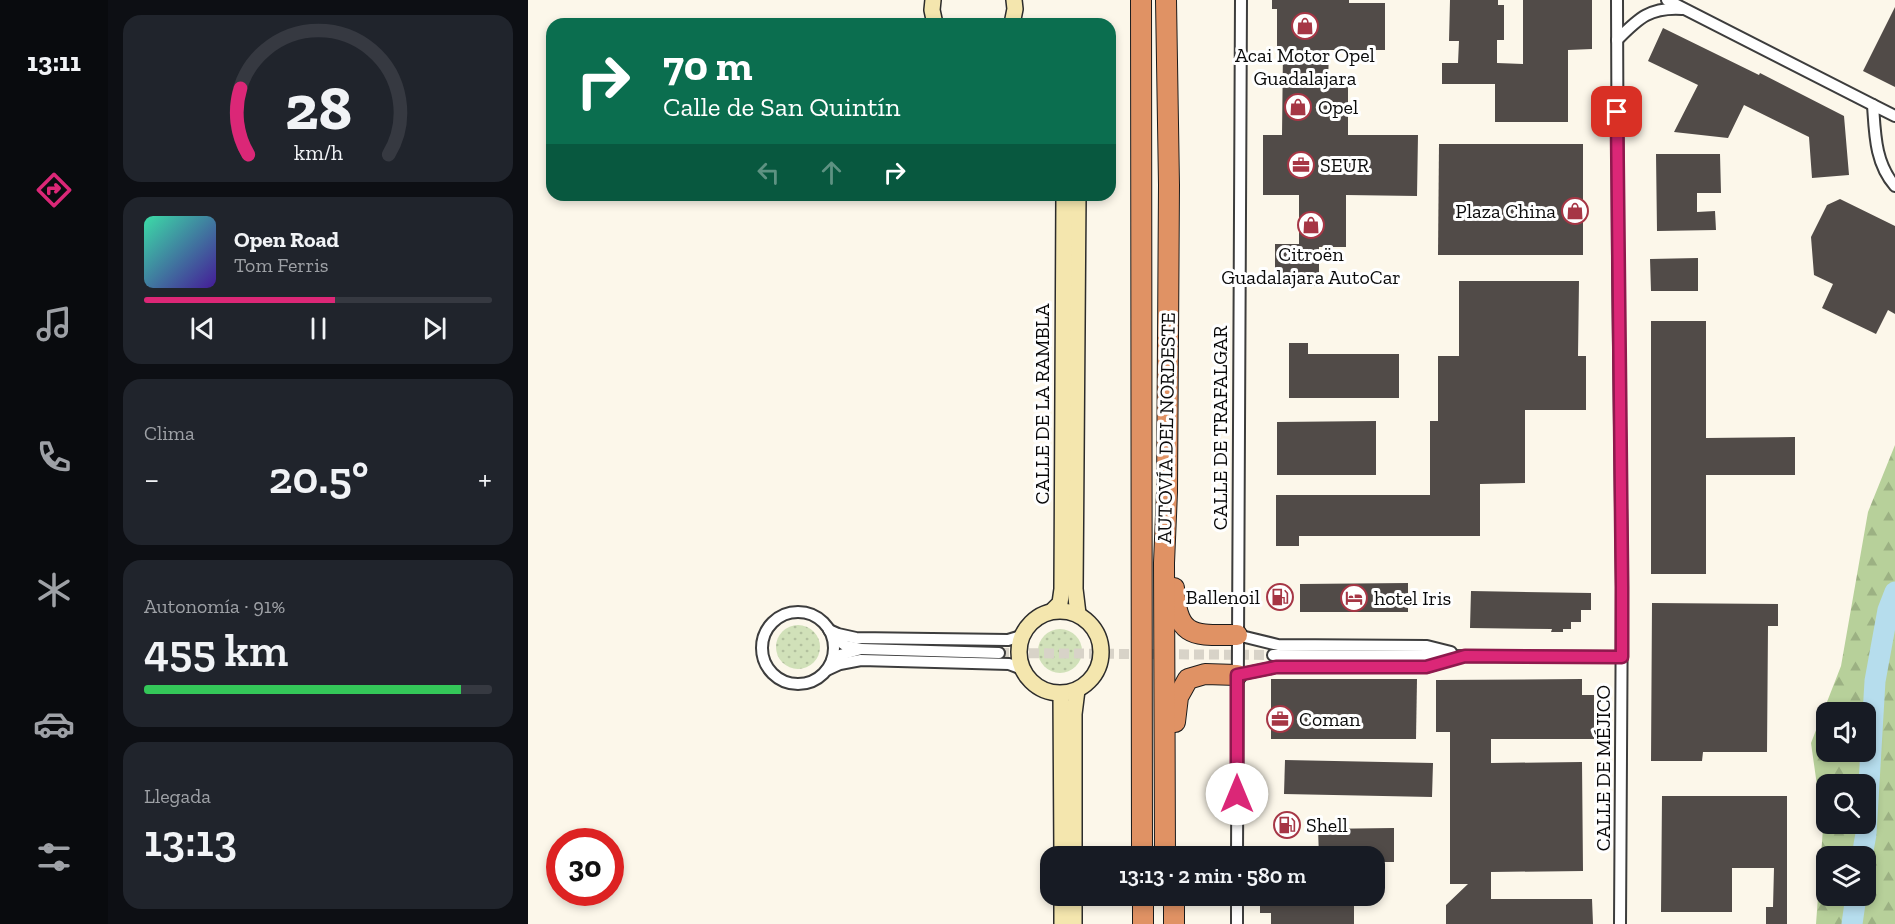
<!DOCTYPE html>
<html lang="es">
<meta charset="utf-8">
<style>
:root{--surface:#171b24;--page:#20242c;--text:#f1f3f6;--muted:#9ea1a6;--line:#363941;--accent:#db2777}
body{margin:0;font-family:"Zilla Slab",serif;background:var(--page);color:var(--text);height:100vh;display:flex;flex-direction:column;font-size:22px;white-space:nowrap}
*{box-sizing:border-box;margin:0}
p{font-size:20px;color:var(--muted)}
.icon{flex:none;width:33px;height:33px;fill:none;stroke:currentColor;stroke-width:2;stroke-linecap:round;stroke-linejoin:round}
.map{position:relative;flex:1;overflow:hidden}
.drawer{display:flex;flex-direction:column;gap:15px;padding:15px;background:#0d0f14;width:420px}
.drawer>*{flex:none}
.banner{position:absolute;left:18px;top:18px;width:570px;height:183px;border-radius:18px;box-shadow:0 3px 9px #0003;background:#0b6e4f;color:#fff;overflow:hidden}
.controls{position:absolute;left:1288px;top:702px;display:grid;gap:12px}
.controls a{display:grid;place-items:center;width:60px;height:60px;border-radius:12px;background:var(--surface);box-shadow:0 3px 9px #0003;font-size:30px}
.speed{position:absolute;left:18px;top:828px;display:flex;gap:12px;font-size:30px;font-weight:700;text-align:center}
.speed>*{display:grid;place-content:center;width:78px;height:78px;border-radius:50%;background:var(--surface);box-shadow:0 3px 9px #0003;line-height:1}
.speed .limit{border:9px solid #d22;background:#fff;color:#111}
.pin{position:absolute;display:grid;place-items:center;width:51px;height:51px;color:#fff;margin:-26px;border-radius:12px;box-shadow:0 3px 9px #0006}
.me{position:absolute;width:66px;margin:-33px;rotate:0deg;stroke-linejoin:round;filter:drop-shadow(0 0 4px #0008)}
.turn{display:flex;align-items:center;gap:21px;height:126px;padding:0 18px;font-size:27px}
.turn .icon{width:78px;height:78px;stroke-width:2.5}
.turn b{display:block;font-size:42px;line-height:51px}
.lanes{display:flex;align-items:center;height:57px;padding:0 18px;background:#0003;justify-content:center;gap:30px;direction:ltr}
.lanes .off{opacity:.35}
.big{font-size:45px;font-weight:600;line-height:1.1}
.drawer .card{flex:1;display:flex;flex-direction:column;justify-content:center;gap:9px;min-width:0;padding:0 21px;border-radius:18px;background:var(--page)}
.drawer .dial{align-items:center;gap:0}
.dial svg{height:156px;overflow:visible;fill:none;stroke:var(--line);stroke-width:7;stroke-linecap:round;text-anchor:middle}
.dial text{fill:var(--text);stroke:none}
.song{display:flex;align-items:center;gap:18px}
.cover{width:72px;height:72px;border-radius:9px;background:linear-gradient(135deg,hsl(160 70% 55%),hsl(260 70% 35%))}
.played{height:6px;border-radius:3px;background:linear-gradient(90deg,var(--accent) 55%,var(--line) 55%)}
.keys{display:flex;justify-content:space-around;direction:ltr}
.heat{display:flex;justify-content:space-between;align-items:center;font-size:33px;direction:ltr}
.charge{height:9px;border-radius:4px;background:linear-gradient(90deg,#34c759 91%,var(--line) 0)}
.trip{position:absolute;left:512px;top:846px;width:345px;height:60px;border-radius:18px;background:var(--surface);box-shadow:0 3px 9px #0003;font-weight:600;line-height:60px;text-align:center}
main{display:flex;flex:1;min-height:0}
.tabs{display:flex;flex-direction:column;width:108px;justify-content:space-around;align-items:center;background:#090b0e;color:var(--muted)}
.tabs .icon{width:42px;height:42px}
.tabs .current{color:var(--accent)}
.tabs b{font-size:27px;color:var(--text)}
.map>svg:first-child{display:block}
.grass{fill:url(#grass-dots)}
.forest{fill:url(#forest-firs);fill-rule:evenodd}
.lines{fill:none;stroke-linecap:round;stroke-linejoin:round}
.river{stroke:#b6dded;stroke-width:21}
.building{fill:#514b48}
.street-tunnel{stroke:#d8d3c8;stroke-width:10;stroke-dasharray:10 5;stroke-linecap:butt}
.street-casing{stroke:#3d3d3d;stroke-width:14}
.secondary-casing{stroke:#2c2c2c;stroke-width:18}
.highway-casing{stroke:#1b1b1b;stroke-width:22}
.street{stroke:#fff;stroke-width:10}
.secondary{stroke:#f4e6ae;stroke-width:15}
.highway{stroke:#e09264;stroke-width:20}
.route-casing{stroke:#8e194d;stroke-width:15}
.route{stroke:#db2777;stroke-width:10}
.labels{text-anchor:middle;stroke-width:6;stroke-linejoin:round;paint-order:stroke}
.poi-label{font-size:20px;fill:#0a0a0a;stroke:#fff;text-anchor:start}
.street-label{font-size:20px;fill:#0a0a0a;stroke:#fff}
</style>
<main>
<nav class="tabs">
<b>13:11</b>
<svg class="icon current" aria-label="directions" viewBox="0 0 24 24"><path d="M12 3l9 9-9 9-9-9zM9 14v-3h6M13 9l2 2-2 2"/></svg>
<svg class="icon" aria-label="music" viewBox="0 0 24 24"><path d="M9 18V5l10-2v13"/><circle cx="6" cy="18" r="3"/><circle cx="16" cy="16" r="3"/></svg>
<svg class="icon" aria-label="phone" viewBox="0 0 24 24"><path d="M5 4h4l2 5-3 2q2 4 5 5l2-3 5 2v4C11 20 4 13 5 4z"/></svg>
<svg class="icon" aria-label="climate" viewBox="0 0 24 24"><path d="M12 3v18M4 7l16 10M4 17L20 7"/></svg>
<svg class="icon" aria-label="car" viewBox="0 0 24 24"><path d="M5 17H2v-5l4-1 3-4h7l3 4 3 1v5h-3M9 17h6M6 11h13"/><circle cx="7" cy="17" r="2"/><circle cx="17" cy="17" r="2"/></svg>
<svg class="icon" aria-label="filters" viewBox="0 0 24 24"><path d="M4 7h16M4 17h16"/><circle cx="9" cy="7" r="2"/><circle cx="15" cy="17" r="2"/></svg>
</nav>
<section class="drawer">
<div class="card dial"><svg viewBox="0 0 100 80">
<path d="M14 69A42 42 0 1 1 86 69"/>
<path d="M14 69A42 42 0 0 1 10 35" stroke="#db2777"/>
<text x="50" y="56" font-size="32" font-weight="700">28</text>
<text x="50" y="72" font-size="11">km/h</text>
</svg></div>
<div class="card">
<div class="song"><i class="cover"></i><div><b>Open Road</b><p>Tom Ferris</p></div></div>
<div class="played"></div>
<div class="keys"><svg class="icon" aria-label="previous" viewBox="0 0 24 24"><path d="M18 5L8 12l10 7zM5 5v14"/></svg><svg class="icon" aria-label="pause" viewBox="0 0 24 24"><path d="M8 5v14M16 5v14"/></svg><svg class="icon" aria-label="next" viewBox="0 0 24 24"><path d="M6 5l10 7-10 7zM19 5v14"/></svg></div>
</div>
<div class="card"><p>Clima</p>
<div class="heat"><a>−</a><b class="big">20.5°</b><a>+</a></div>
</div>
<div class="card"><p>Autonomía · 91%</p><b class="big">455 km</b><div class="charge"></div></div>
<div class="card"><p>Llegada</p><b class="big">13:13</b></div>
</section>
<div class="map">
<svg width="1367" height="924" viewBox="0 0 1367 924">
<defs>
<pattern id="grass-dots" width="8" height="8" patternUnits="userSpaceOnUse" patternTransform="scale(1.5)"><rect width="8" height="8" fill="#d1e1b9"/><path d="M2 2h.1M6 6h.1" fill="none" stroke="#b2c09e" stroke-width="1.8" stroke-linecap="round"/></pattern>
<pattern id="forest-firs" width="22" height="20" patternUnits="userSpaceOnUse" patternTransform="scale(1.5)"><rect width="22" height="20" fill="#b7d09a"/><path d="M5 1l3.5 6h-7zM16 11l3.5 6h-7z" fill="#9cb183"/></pattern>
</defs>
<rect width="100%" height="100%" fill="#fcf7ea"/>
<g class="grass">
<circle cx="270" cy="647" r="22"/>
<circle cx="532" cy="651" r="22"/>
</g>
<path class="forest" d="M1367 445V924H1288L1295 828 1283 743 1313 666 1340 512ZM1299 712H1338V752H1299ZM1299 784H1338V824H1299ZM1299 856H1338V896H1299Z"/>
<g class="lines">
<g class="river">
<path d="M1334 856 1338 834 1347 681 1360 610 1367 592"/>
<path d="M1324 924 1328 896"/>
</g>
</g>
<g class="building">
<path d="M744 0H821V3H857V50H801L800 83H820V135H890L889 196 818 195V247H791V286L747 285V244H771V195H735V135H754L755 50H749V9H744Z"/>
<path d="M922 0H970V5H976V40H969V63L995 64V0H1064V49L1040 50V122H967V84H914V63H930L931 41H921Z"/>
<path d="M1367 7V87L1335 71Z"/>
<path d="M1135 28 1231 75 1232 73 1316 116 1321 175 1284 178 1281 137 1216 105 1200 138 1146 132 1170 85 1120 61Z"/>
<path d="M911 144H1055V255H910Z"/>
<path d="M1128 154H1192L1193 193H1169V212L1187 211 1188 230 1129 231Z"/>
<path d="M1312 199 1367 226V314L1360 310 1348 334 1294 308 1305 284 1286 275 1283 237 1299 205Z"/>
<path d="M1170 258V291H1123L1122 259Z"/>
<path d="M931 281H1051L1050 356H1058V410H997V483L952 484V536H771V546H748V495H902V421H910V356H931Z"/>
<path d="M1123 321H1178V438L1267 437V475H1178V574H1123Z"/>
<path d="M761 343H780V354H871V398H761Z"/>
<path d="M848 421V475H749V422Z"/>
<path d="M880 583V612H772V584Z"/>
<path d="M943 591 1063 593V610H1053V622H1043V629H1035V632H1023L1024 629 942 628Z"/>
<path d="M1124 603 1250 604V626H1240L1239 752H1175L1174 761H1123Z"/>
<path d="M743 679H889L888 739H743Z"/>
<path d="M1054 679V695H1066V739H963V763L1054 762 1055 871 963 872V899H1064L1065 924H918V905L940 884H922V732H908V680Z"/>
<path d="M757 760 905 763 904 797 756 794Z"/>
<path d="M1134 796H1259V924H1238V907H1245L1246 868H1204V912H1133Z"/>
<path d="M866 828V862H846V856H791L790 829Z"/>
<path d="M732 896H826V924H743V913H732Z"/>
</g>
<g class="lines">
<path class="street-tunnel" d="M471 653 745 655"/>
<defs>
<g id="street">
<path d="M1089 0 1090 266 1094 587 1092 924"/>
<path d="M1139 0 1345 105"/>
<path d="M1089 40C1110 19 1121 7 1154 9"/>
<path d="M1367 116 1345 105C1347 134 1347 163 1367 186"/>
<circle cx="270" cy="648" r="36"/>
<path d="M301 630 310 634 328 638 480 640 493 636"/>
<path d="M709 635 750 645 899 646 923 652"/>
<path d="M333 649 471 653"/>
<path d="M745 655 1093 657"/>
<path d="M304 661 312 655 333 649 318 646 305 637"/>
<path d="M299 670 312 664 333 660 481 664 494 669"/>
<path d="M709 675 748 667H898L925 659"/>
<path d="M709 856 713 0"/>
<path d="M709 896V924"/>
</g>
<g id="secondary">
<path d="M405 0 404 10 407 24"/>
<path d="M484 24 487 9 486 0"/>
<path d="M550 195 547 589 550 614"/>
<circle cx="532" cy="652" r="41"/>
<path d="M524 611 532 603 534 589 536 195"/>
<path d="M533 694 534 856"/>
<path d="M546 856V714L549 690"/>
<path d="M546 896V924"/>
<path d="M534 924V896"/>
</g>
<g id="highway">
<path d="M613 0 614 856"/>
<path d="M646 588C649 639 666 635 709 635"/>
<path d="M647 722 650 697 660 679 677 674 709 675"/>
<path d="M637 856 636 563 639 492 641 185 638 0"/>
<path d="M615 896V924"/>
<path d="M646 896V924"/>
</g>
</defs>
<use href="#street" class="street-casing"/>
<use href="#secondary" class="secondary-casing"/>
<use href="#highway" class="highway-casing"/>
<use href="#street" class="street"/>
<use href="#secondary" class="secondary"/>
<use href="#highway" class="highway"/>
</g>
<g class="lines">
<defs>
<path id="route" d="M709 794V675L748 667H898L937 656 1094 657V587L1089 112"/>
</defs>
<use href="#route" class="route-casing"/>
<use href="#route" class="route"/>
</g>
<defs>
<symbol id="shop-ring" viewBox="-11 -11 22 22"><circle r="9.5" fill="#fff" stroke="#a63645" stroke-width="1.5"/><path d="M-5-2.5h2.3a2.7 3.5 0 0 1 5.4 0H5L5.5 6h-11ZM-1.5-2.5h3a1.5 2.3 0 0 0-3 0Z" fill="#a63645"/></symbol>
<symbol id="office-ring" viewBox="-11 -11 22 22"><circle r="9.5" fill="#fff" stroke="#a63645" stroke-width="1.5"/><path d="M-6-3h4V-5.5h4V-3h4V5H-6ZM-1-4.5V-3h2v-1.5ZM-6 0V1H6V0Z" fill="#a63645"/></symbol>
<symbol id="fuel-ring" viewBox="-11 -11 22 22"><circle r="9.5" fill="#fff" stroke="#a63645" stroke-width="1.5"/><path d="M-5.5-6h7V0h2V4h1.3V-2.5L3-4.5l.8-.8L6-3V5H2.5V1h-1V6h-7ZM-4.2-4.7v3.2H.2V-4.7Z" fill="#a63645"/></symbol>
<symbol id="hotel-ring" viewBox="-11 -11 22 22"><circle r="9.5" fill="#fff" stroke="#a63645" stroke-width="1.5"/><path d="M-6-4.5h1.5V1H6V5H4.5V3h-9V5H-6ZM-4 0a1.8 1.8 0 1 1 3.6 0ZM.5 0V-2.5h3Q6-2.5 6 0Z" fill="#a63645"/></symbol>
</defs>
<g fill-rule="evenodd">
<use href="#shop-ring" x="762" y="11" width="30" height="30"/>
<use href="#shop-ring" x="755" y="92" width="30" height="30"/>
<use href="#office-ring" x="758" y="150" width="30" height="30"/>
<use href="#shop-ring" x="1032" y="196" width="30" height="30"/>
<use href="#shop-ring" x="768" y="210" width="30" height="30"/>
<use href="#fuel-ring" x="737" y="582" width="30" height="30"/>
<use href="#hotel-ring" x="811" y="583" width="30" height="30"/>
<use href="#office-ring" x="737" y="704" width="30" height="30"/>
<use href="#fuel-ring" x="744" y="810" width="30" height="30"/>
</g>
<g class="labels">
<g class="poi-label">
<text x="777" y="62" text-anchor="middle">Acai Motor Opel<tspan x="777" dy="23">Guadalajara</tspan></text>
<text x="790" y="114">Opel</text>
<text x="792" y="172">SEUR</text>
<text x="1028" y="218" text-anchor="end">Plaza China</text>
<text x="783" y="261" text-anchor="middle">Citroën<tspan x="783" dy="23">Guadalajara AutoCar</tspan></text>
<text x="732" y="604" text-anchor="end">Ballenoil</text>
<text x="846" y="605">hotel Iris</text>
<text x="771" y="726">Coman</text>
<text x="778" y="832">Shell</text>
</g>
<g class="street-label">
<text transform="translate(514 404) rotate(-90)" y="7">CALLE DE LA RAMBLA</text>
<text transform="translate(638 428) rotate(-89)" y="7">AUTOVÍA DEL NORDESTE</text>
<text transform="translate(692 428) rotate(-90)" y="7">CALLE DE TRAFALGAR</text>
<text transform="translate(1075 768) rotate(-90)" y="7">CALLE DE MÉJICO</text>
</g>
</g>
</svg>
<div class="controls">
<a><svg class="icon" aria-label="sound" viewBox="0 0 24 24"><path d="M4 9h4l5-4v14l-5-4H4zM17 9q2 3 0 6"/></svg></a>
<a><svg class="icon" aria-label="search" viewBox="0 0 24 24"><circle cx="10" cy="10" r="6"/><path d="M15 15l6 6"/></svg></a>
<a><svg class="icon" aria-label="layers" viewBox="0 0 24 24"><path d="M12 4l9 5-9 5-9-5zM3 14l9 5 9-5"/></svg></a>
</div>
<div class="speed"><div class="limit">30</div></div>
<div class="pin" style="left:1089px;top:112px;background:#d93025"><svg class="icon" aria-label="arrive" viewBox="0 0 24 24"><path d="M6 21V4h12l-3 4 3 4H6"/></svg></div>
<svg class="me" style="left:709px;top:794px" viewBox="-20 -20 40 40"><circle r="19" fill="#fff"/><path d="M0-13L10 11 0 6-10 11z" fill="#db2777"/></svg>
<div class="trip">13:13 · 2 min · 580 m</div>
<div class="banner">
<div class="turn"><svg class="icon" aria-label="right" viewBox="0 0 24 24"><path d="M7 20v-9h11M14 6l5 5-5 5"/></svg><div><b>70 m</b>Calle de San Quintín</div></div>
<div class="lanes"><svg class="icon off" aria-label="left" viewBox="0 0 24 24"><path d="M17 20v-9H6M10 6l-5 5 5 5"/></svg><svg class="icon off" aria-label="ahead" viewBox="0 0 24 24"><path d="M12 20V5M6 11l6-6 6 6"/></svg><svg class="icon" aria-label="right" viewBox="0 0 24 24"><path d="M7 20v-9h11M14 6l5 5-5 5"/></svg></div>
</div>
</div>
</main>
